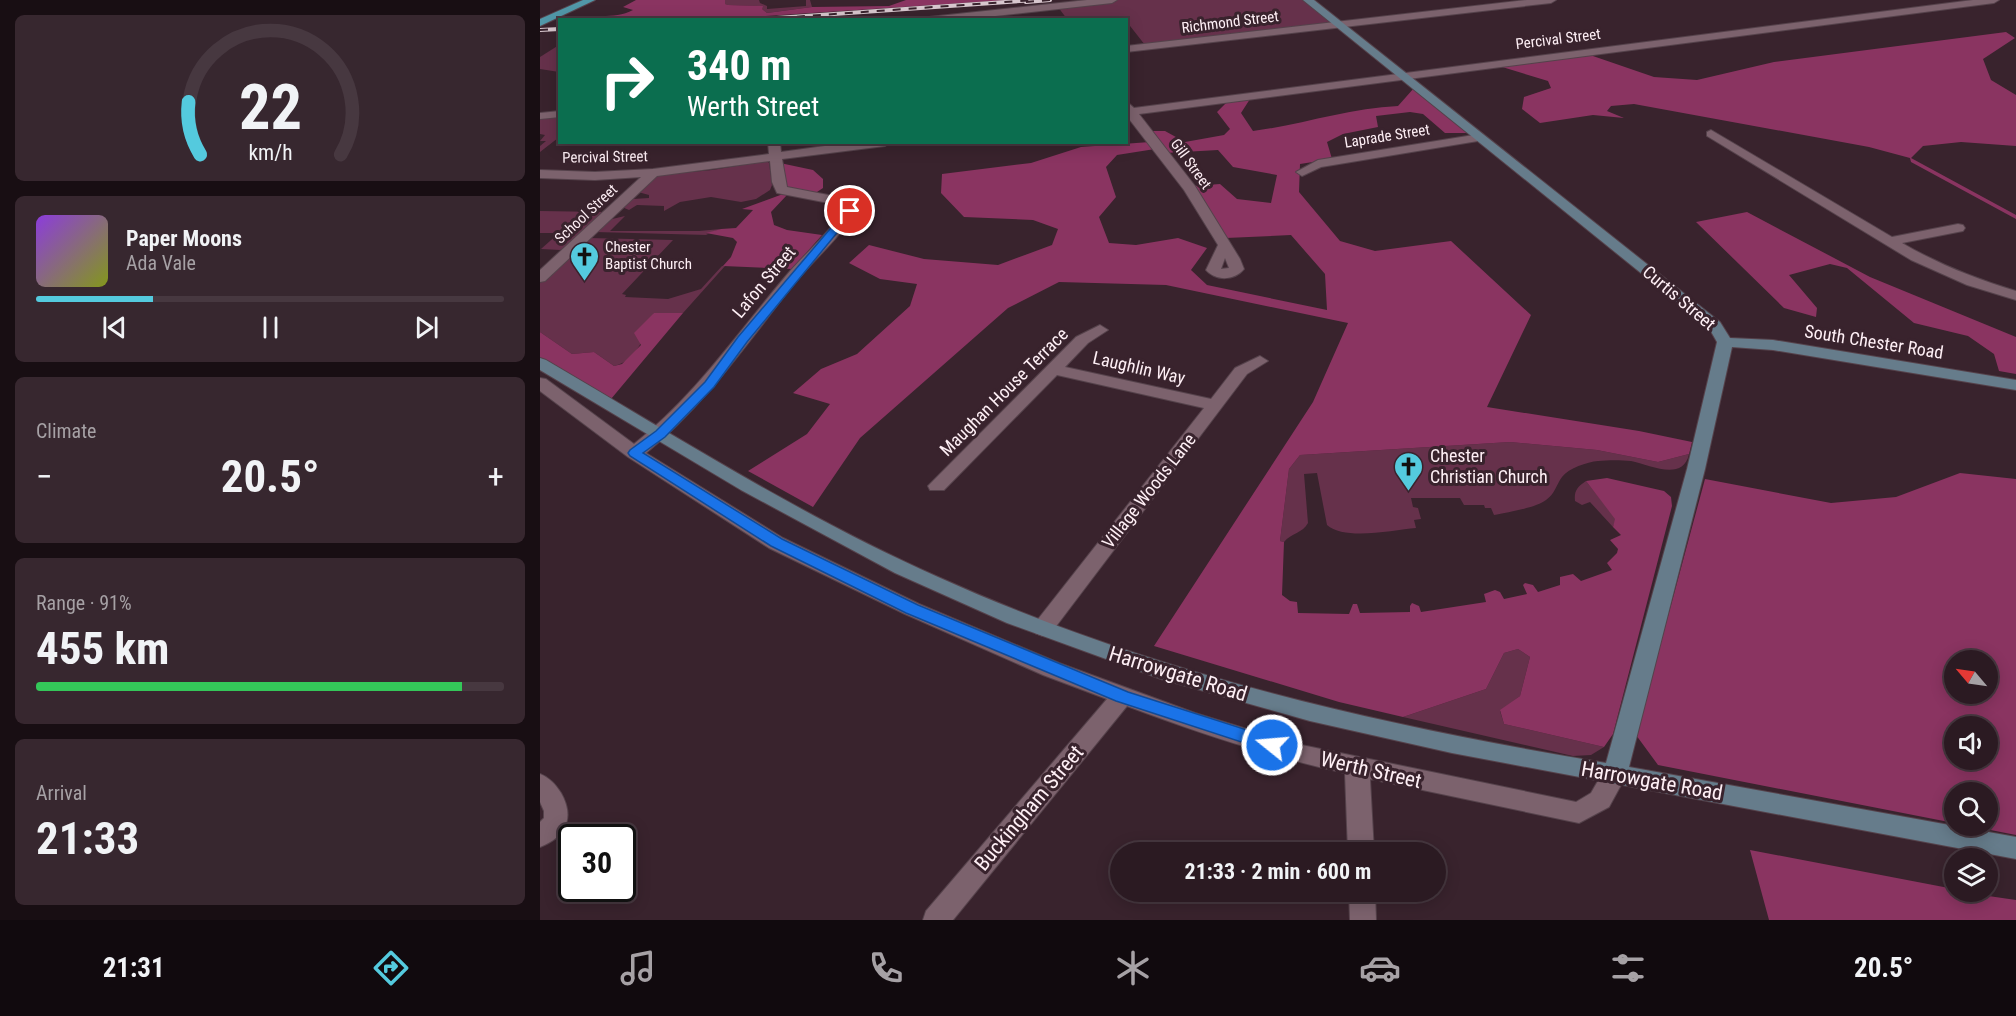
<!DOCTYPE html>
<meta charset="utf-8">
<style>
:root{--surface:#2b1a22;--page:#37272f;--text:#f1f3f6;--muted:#a6a1a5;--line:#473840;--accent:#54cade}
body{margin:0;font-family:"Roboto Condensed",sans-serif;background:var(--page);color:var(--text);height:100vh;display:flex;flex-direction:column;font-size:22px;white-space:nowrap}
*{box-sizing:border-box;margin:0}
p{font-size:20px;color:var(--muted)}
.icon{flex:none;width:33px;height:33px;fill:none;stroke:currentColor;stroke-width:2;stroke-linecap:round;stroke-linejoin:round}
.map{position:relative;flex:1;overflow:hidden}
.side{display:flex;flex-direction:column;gap:15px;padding:15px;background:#180e13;width:540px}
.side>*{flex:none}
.banner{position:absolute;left:18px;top:18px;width:570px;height:126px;border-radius:0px;box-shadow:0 3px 15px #0003,0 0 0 2px var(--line);background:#0b6e4f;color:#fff;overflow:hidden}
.needle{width:39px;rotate:299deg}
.tools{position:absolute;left:1404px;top:650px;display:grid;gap:12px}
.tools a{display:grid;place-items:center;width:54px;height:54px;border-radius:50%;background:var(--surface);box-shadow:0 3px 15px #0003,0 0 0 2px var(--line);font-size:30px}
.speed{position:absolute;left:18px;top:824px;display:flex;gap:12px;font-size:30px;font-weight:700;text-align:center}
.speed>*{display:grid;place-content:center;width:78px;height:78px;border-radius:50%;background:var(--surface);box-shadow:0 3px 15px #0003,0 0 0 2px var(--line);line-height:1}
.speed .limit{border:3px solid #111;border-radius:9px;background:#fff;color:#111}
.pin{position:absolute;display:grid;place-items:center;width:51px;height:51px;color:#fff;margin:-26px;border:3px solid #fff;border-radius:50%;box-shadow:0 2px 6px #0007}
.me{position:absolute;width:66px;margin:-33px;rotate:287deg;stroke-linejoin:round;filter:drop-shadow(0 0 4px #0008)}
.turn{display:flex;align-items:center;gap:21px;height:126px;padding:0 30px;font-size:27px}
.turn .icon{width:78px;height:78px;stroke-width:2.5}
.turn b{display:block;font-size:42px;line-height:51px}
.big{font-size:45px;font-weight:700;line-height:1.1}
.side .card{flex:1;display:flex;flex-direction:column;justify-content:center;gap:9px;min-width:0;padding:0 21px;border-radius:9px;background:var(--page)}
.side .dial{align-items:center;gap:0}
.dial svg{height:156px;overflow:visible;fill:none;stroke:var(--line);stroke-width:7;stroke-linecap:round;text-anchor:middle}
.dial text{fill:var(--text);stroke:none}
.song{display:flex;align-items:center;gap:18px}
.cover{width:72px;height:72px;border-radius:9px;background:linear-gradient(135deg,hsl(270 70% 55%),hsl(70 70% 35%))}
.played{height:6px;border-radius:3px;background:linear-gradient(90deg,var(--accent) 25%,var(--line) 25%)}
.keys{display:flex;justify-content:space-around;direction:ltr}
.heat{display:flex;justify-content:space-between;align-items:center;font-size:33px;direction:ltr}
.charge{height:9px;border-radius:4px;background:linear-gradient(90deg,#34c759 91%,var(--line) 0)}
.trip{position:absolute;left:570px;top:842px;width:336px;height:60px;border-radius:30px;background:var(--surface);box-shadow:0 3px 15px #0003,0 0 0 2px var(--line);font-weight:700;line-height:60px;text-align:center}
.menu{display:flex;height:96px;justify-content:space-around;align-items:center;background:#110a0e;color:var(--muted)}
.menu .icon{width:42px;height:42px}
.menu .on{color:var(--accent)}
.menu b{font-size:27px;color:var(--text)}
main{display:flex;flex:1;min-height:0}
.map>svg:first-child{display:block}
.green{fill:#66314b}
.forest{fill:#8a3461;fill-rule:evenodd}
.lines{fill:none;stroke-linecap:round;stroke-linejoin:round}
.street-casing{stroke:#55424b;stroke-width:2}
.secondary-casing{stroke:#55424b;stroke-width:2}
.primary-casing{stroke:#55424b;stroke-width:2}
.street{fill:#7c626d;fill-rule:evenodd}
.secondary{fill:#667c8b;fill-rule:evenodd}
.primary{fill:#5197a8;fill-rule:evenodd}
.rail-casing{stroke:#d8c7ce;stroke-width:4}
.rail{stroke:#39232d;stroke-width:2;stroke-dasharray:8;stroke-linecap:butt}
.route{fill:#1a73e8;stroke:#114b97;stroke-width:1.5}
.labels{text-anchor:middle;stroke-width:6;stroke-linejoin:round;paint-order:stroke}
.far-street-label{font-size:15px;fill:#feeff5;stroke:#39232d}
.far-poi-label{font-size:15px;fill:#feeff5;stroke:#39232d;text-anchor:start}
.street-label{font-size:18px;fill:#feeff5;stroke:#39232d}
.poi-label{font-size:18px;fill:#feeff5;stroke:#39232d;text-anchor:start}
.near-street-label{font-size:21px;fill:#feeff5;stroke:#39232d}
</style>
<main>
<section class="side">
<div class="card dial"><svg viewBox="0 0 100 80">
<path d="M14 69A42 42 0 1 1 86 69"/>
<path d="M14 69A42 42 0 0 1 8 42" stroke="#54cade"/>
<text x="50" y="56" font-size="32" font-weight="700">22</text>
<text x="50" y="72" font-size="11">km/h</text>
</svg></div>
<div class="card">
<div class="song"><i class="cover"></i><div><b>Paper Moons</b><p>Ada Vale</p></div></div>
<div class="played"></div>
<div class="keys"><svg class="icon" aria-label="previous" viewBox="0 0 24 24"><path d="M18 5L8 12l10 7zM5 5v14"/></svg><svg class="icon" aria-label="pause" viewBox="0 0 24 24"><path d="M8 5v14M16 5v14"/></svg><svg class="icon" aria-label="next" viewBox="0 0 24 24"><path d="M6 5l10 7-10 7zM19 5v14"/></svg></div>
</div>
<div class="card"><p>Climate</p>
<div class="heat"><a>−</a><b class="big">20.5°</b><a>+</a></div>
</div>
<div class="card"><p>Range · 91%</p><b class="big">455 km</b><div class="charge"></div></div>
<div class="card"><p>Arrival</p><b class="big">21:33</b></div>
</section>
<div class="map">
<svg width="1476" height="920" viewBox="0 0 1476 920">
<rect width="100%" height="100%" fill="#39232d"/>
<g class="green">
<path d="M185 0H219L220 3 227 6V9L266 6V0H270L272 7 227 13 218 6 188 5 184 4Z"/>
<path d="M577 0H765L791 23 605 45 583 17 527 19 518 7Z"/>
<path d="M19 45V72L0 69V57Z"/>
<path d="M19 115 18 138 0 152V146L6 141H0L5 135 0 134V118Z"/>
<path d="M227 161 229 163 232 185 230 190 216 199 201 202 171 197 140 202 124 211V206L97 205 89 210 82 207 93 199 109 198V195L98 192 115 177 120 175 172 170Z"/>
<path d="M0 211 64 212 25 248 20 250 1 249 19 233H0Z"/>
<path d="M85 216 70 231H159L181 229 166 234 168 235 55 232 68 220Z"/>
<path d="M49 238 133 240 82 294 86 295 85 297 128 299 161 289 182 266H185L143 313H114C106 332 98 361 74 366L54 352 32 354 0 332V283Z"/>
<path d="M970 442 1057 450 1118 462 1149 454C1143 482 1110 465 1091 461 1081 460 1068 460 1058 461 1047 462 1029 468 1022 477 1016 485 1015 494 1006 500 996 508 967 512 954 515L951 508H945L944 505H924L920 498H871L873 507 878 508 881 519 874 520 876 528C853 530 805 541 787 525L777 473 764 474 768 523C763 533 751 533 744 542L740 541 749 469 760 455Z"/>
<path d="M1046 481 1076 519 1073 527 1050 502 1042 505 1035 501C1034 491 1037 487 1046 481Z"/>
<path d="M978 649 990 657 980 696 960 711 964 724 1064 747 1051 755 1033 756 863 717 946 689 964 653Z"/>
</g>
<g class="forest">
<path d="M96 0H185V4L188 5 223 6 222 9 227 13 272 7 349 6 366 0H469L178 19H30C51 12 73 21 93 10L83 7Z"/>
<path d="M1466 32 1475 38 1443 59 1451 80 1476 95V146L1421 142 1383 146 1371 158 1476 215V219L1371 162 1370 158 1329 147 1094 104 1071 106 1067 111 1084 118 1053 115 1000 123 982 109 984 97 1011 88 1008 81 959 66 1050 55 1114 77 1157 80 1234 62Z"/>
<path d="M874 88 928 133H905L883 114 870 112 836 116 838 127 803 134 787 142 792 159 760 164 759 192 800 241 835 251 911 241 991 315 947 407 1099 431 1152 442 1149 454 1118 462 1057 450 970 442 760 455 749 469 740 541 744 542 742 595 750 601 757 602 758 613 809 614 813 604H817L820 613 870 612V606L872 603 879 606 881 612 946 602 944 594 955 590 960 592 964 599 987 594 983 585 985 583 993 585 998 592 1020 585V577L1033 574 1041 581 1072 570 1067 563 1077 553 1078 549 1070 540 1081 535 1073 527 1075 519 1046 481 1067 478 1124 491 1131 497 1132 506 1073 734 1064 747 964 724 960 710 980 696 990 657 978 649 964 653 946 689 863 717 799 702 614 646 773 402 808 323 626 285 519 282 468 308 320 438 273 507 208 471 267 434 290 404 253 393 281 369 317 354 370 306 377 284 340 279 309 263 329 245 384 259 458 265 512 245 518 229 493 220 424 217 401 193 402 174 491 163 541 147 610 142 615 149 577 155 566 167 576 197 559 217 569 243 596 245 638 238 667 248 651 270 667 285 787 310 785 274 751 235 686 238 653 186 680 184 697 199 731 203 737 175 693 167 678 150 625 153 609 131H625L645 142 684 135 690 129 677 112 687 102 710 99 701 113 713 131C761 125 809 108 858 106Z"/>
<path d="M240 163 273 170 283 179V188L274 194 259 192 243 186Z"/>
<path d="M243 194 247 195 231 212 234 225 247 230 282 235 252 269 183 266 191 257 197 242 193 238 166 233 181 229 196 228 213 210 202 209Z"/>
<path d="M1207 212 1330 277 1476 337V374L1459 371 1454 354 1428 336 1374 323 1307 268 1290 264 1249 275 1277 308 1276 317 1244 308 1156 222Z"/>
<path d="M114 313H143L71 399 0 358V332L32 354 54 352 74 366 82 364 101 345 94 333Z"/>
<path d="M1420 473 1476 479V835L1425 825H1448V792H1414V823L1118 765 1096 735 1165 479 1291 503 1356 497ZM1414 660H1448V693H1414ZM1414 726H1448V759H1414Z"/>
<path d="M1210 850 1414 889V891L1476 900V920H1229Z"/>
</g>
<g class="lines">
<defs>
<g id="street">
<path d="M547 0H577L572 3 419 20H385L389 17Z"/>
<path d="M987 0H1016L1011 3 586 52V46Z"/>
<path d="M1433 0H1459L1454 3 599 114 655 186 700 259 704 269C694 281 676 281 666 270L678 245 644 190 586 115V101L594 108ZM685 258 689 268 681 269Z"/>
<path d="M20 111V117L0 119V113Z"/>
<path d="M1171 130 1352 237 1418 224 1423 225 1425 228 1423 231 1362 243C1398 264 1436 279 1476 291V300L1427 285 1371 260 1167 136V132Z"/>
<path d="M940 134 946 138 944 140 781 167 762 176 756 172 778 160Z"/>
<path d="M228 142H240L241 152 314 142H351L345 146 242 159 247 187 309 199 317 211C299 239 274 259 254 284 207 343 165 405 106 453L243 538 379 604 519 663 655 713 752 743 1036 802 1051 793 1066 767 1075 764 1084 767 1087 774 1069 807 1039 823 830 779 834 852H808L805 773C731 757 659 733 587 706L413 920H383L386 911 567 699 503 675 365 614 229 548 88 457 0 391V378L6 379 94 444C154 397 196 335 245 277 264 254 287 236 303 211L299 205 237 193 232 182 230 161 117 176 5 281 0 282V270L101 177 55 180 0 178V170L55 172 113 169 229 154Z"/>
<path d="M560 325 568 330 548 343 525 367 671 399 695 368 720 356 728 361 707 374 511 633 503 636 495 633 492 628 495 623 664 408 517 375 404 490H390L388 486 536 337Z"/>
<path d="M0 774C10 778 15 784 21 793 35 818 26 837 0 847V822L4 818V811L0 802Z"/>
<path d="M809 891H835L836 920H810Z"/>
</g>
<path id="secondary" d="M763 0H774L1180 322 1190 338 1233 340 1476 380V390L1233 350 1192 347 1165 469 1089 767 1476 837V859L912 753 770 721 621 679 467 623 355 573 201 490 0 370V358L6 360C134 435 261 516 398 577 611 673 837 725 1066 763L1147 469 1177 342 1169 328Z"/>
<path id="primary" d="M43 0H55L0 26V19Z"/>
</defs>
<use href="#street" class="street-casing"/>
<use href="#secondary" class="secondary-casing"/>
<use href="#primary" class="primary-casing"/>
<use href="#street" class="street"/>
<use href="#secondary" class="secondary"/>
<use href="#primary" class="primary"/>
<defs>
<g id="rail">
<path d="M486 2 510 0"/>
<path d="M209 20 494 0"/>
<path d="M0 30 20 29"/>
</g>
</defs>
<use href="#rail" class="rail-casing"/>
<use href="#rail" class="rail"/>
</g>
<path class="route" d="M307 209 315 211 207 342 174 387 125 437 103 453 242 539 378 605 588 692 738 740 740 745 738 750 732 752 576 701 366 613 231 546 90 456 88 453 90 450 116 431 165 382 198 337Z"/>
<defs>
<symbol id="church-pin" viewBox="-11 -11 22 30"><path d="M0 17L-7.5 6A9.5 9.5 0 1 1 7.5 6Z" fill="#54cade" stroke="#39232d"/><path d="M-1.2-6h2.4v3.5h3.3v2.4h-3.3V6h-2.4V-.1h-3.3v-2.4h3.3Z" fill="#111"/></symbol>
</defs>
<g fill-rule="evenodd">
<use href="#church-pin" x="28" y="240" width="33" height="45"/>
<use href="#church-pin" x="852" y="450" width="33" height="45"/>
</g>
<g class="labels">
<g class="far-street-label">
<text transform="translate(690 22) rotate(-7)" y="5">Richmond Street</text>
<text transform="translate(1018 39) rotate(-7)" y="5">Percival Street</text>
<text transform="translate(847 136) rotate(-9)" y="5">Laprade Street</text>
<text transform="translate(65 157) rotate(-1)" y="5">Percival Street</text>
<text transform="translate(651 164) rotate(54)" y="5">Gill Street</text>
<text transform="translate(46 214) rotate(-43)" y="5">School Street</text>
</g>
<g class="far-poi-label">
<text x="65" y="252">Chester<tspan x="65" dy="17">Baptist Church</tspan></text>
</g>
<g class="street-label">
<text transform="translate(224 282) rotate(-50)" y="6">Lafon Street</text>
<text transform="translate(1139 298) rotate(40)" y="6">Curtis Street</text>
<text transform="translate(1334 342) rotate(9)" y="6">South Chester Road</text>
<text transform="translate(599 368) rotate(13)" y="6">Laughlin Way</text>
<text transform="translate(464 392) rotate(-45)" y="6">Maughan House Terrace</text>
<text transform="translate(609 491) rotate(-52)" y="6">Village Woods Lane</text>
</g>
<g class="poi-label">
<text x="890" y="462">Chester<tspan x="890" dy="21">Christian Church</tspan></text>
</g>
<g class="near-street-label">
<text transform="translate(638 674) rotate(17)" y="7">Harrowgate Road</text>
<text transform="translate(831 770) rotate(13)" y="7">Werth Street</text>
<text transform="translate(1112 781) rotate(10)" y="7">Harrowgate Road</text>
<text transform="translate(489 808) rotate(-50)" y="7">Buckingham Street</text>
</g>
</g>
</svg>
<div class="tools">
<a><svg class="needle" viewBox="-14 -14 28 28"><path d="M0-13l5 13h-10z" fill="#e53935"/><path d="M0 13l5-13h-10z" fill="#a6a1a5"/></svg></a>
<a><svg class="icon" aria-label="sound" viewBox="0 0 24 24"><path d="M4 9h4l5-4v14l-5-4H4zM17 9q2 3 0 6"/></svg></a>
<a><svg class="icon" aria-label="search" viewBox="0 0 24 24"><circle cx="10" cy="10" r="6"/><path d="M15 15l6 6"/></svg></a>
<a><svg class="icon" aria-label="layers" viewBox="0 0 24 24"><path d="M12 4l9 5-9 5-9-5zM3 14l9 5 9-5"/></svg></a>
</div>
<div class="speed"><div class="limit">30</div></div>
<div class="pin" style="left:310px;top:211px;background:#d93025"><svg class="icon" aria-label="arrive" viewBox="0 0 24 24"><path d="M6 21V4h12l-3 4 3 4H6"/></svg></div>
<svg class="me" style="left:732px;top:745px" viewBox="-20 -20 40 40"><circle r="17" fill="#1a73e8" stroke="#fff" stroke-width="3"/><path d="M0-11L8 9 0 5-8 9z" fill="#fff"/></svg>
<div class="trip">21:33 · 2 min · 600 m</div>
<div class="banner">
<div class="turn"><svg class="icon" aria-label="right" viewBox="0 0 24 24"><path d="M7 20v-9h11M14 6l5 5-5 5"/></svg><div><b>340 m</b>Werth Street</div></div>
</div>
</div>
</main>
<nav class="menu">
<b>21:31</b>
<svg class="icon on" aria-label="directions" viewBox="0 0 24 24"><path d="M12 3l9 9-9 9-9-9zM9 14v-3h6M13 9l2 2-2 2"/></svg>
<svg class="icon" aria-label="music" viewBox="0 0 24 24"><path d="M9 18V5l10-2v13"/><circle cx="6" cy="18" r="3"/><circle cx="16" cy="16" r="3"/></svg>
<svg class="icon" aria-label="phone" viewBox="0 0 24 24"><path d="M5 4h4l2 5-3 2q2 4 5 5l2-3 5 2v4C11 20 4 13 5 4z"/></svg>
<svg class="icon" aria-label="climate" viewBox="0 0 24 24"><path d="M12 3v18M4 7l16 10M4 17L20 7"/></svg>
<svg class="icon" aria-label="car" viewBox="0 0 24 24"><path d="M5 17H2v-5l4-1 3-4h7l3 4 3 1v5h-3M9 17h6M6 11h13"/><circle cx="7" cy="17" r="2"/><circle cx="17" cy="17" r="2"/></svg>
<svg class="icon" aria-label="filters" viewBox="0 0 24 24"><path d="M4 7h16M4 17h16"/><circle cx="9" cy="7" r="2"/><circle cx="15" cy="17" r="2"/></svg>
<b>20.5°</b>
</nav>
